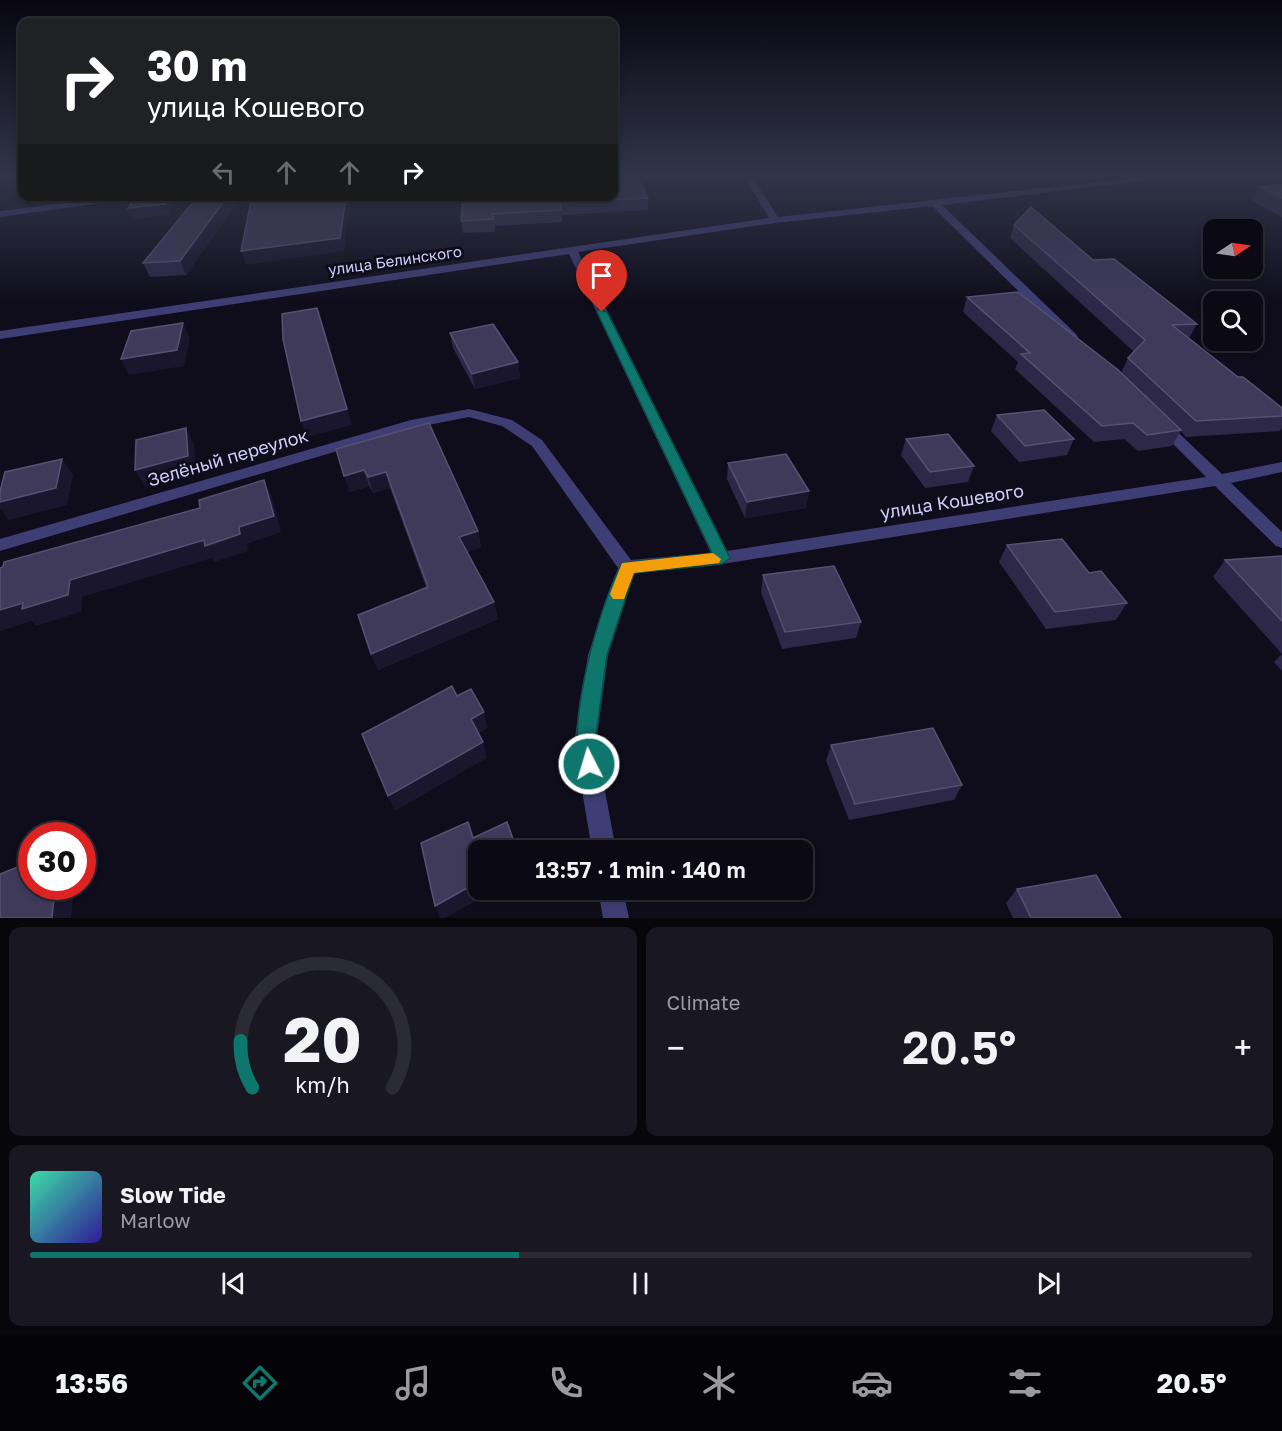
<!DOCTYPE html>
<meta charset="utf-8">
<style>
:root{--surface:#0b0a14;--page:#191822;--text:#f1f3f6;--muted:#9a9aa0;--line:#2b2b34;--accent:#0f766e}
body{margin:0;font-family:"Golos Text",sans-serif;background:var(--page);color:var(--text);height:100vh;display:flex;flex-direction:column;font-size:22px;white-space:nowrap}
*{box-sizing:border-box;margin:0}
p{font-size:20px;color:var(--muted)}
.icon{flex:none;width:33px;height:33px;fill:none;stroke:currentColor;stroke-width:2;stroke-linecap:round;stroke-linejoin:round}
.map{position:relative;height:918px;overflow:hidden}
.details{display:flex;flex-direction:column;gap:9px;padding:9px;background:#06060b;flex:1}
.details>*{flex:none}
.hud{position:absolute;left:18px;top:18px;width:600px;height:183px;border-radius:12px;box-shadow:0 3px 9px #0003,0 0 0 2px var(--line);background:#202124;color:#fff;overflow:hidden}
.needle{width:39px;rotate:77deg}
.buttons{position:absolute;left:1203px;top:219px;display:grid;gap:12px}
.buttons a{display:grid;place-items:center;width:60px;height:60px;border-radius:12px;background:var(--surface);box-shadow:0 3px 9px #0003,0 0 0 2px var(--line);font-size:30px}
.speed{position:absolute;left:18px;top:822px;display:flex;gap:12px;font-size:30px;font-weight:700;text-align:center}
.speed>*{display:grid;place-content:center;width:78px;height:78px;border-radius:50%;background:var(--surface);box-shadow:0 3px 9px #0003,0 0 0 2px var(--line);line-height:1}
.speed .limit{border:9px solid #d22;background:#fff;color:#111}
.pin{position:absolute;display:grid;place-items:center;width:51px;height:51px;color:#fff;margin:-62px -26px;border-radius:50% 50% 50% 0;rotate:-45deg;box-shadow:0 0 6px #0007}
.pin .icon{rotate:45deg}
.me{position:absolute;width:66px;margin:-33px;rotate:355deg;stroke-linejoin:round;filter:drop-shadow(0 0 4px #0008)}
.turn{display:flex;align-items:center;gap:21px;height:126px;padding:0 30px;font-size:27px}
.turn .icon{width:78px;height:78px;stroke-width:2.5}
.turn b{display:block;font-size:42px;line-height:51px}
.lanes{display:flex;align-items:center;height:57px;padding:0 30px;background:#0003;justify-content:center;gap:30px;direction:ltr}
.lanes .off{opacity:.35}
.big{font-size:45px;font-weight:600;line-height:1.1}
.details .card{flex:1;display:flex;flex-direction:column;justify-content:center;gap:9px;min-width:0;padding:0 21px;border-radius:12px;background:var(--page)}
.details .dial{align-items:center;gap:0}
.dial svg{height:156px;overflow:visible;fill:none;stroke:var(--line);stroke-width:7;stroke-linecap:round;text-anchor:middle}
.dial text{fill:var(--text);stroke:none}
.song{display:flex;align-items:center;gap:18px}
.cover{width:72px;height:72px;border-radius:9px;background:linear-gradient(135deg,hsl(160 70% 55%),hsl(250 70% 35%))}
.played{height:6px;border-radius:3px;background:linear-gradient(90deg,var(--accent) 40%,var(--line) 40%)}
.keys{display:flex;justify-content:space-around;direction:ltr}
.heat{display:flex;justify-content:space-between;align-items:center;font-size:33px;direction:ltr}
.details .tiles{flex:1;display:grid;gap:9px;grid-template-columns:1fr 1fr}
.card:last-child{grid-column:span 2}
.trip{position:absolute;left:468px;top:840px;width:345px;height:60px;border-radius:12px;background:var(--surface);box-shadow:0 3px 9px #0003,0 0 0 2px var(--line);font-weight:600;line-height:60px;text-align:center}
.tab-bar{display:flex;height:96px;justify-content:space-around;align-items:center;background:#040408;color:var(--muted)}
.tab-bar .icon{width:42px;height:42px}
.tab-bar .active{color:var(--accent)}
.tab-bar b{font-size:27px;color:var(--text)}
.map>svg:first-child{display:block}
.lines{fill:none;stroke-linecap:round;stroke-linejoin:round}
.minor{fill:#3e3e74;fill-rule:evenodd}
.wall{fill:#2d2847}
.shaded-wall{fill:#1a162e}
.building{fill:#3f3a5a;stroke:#565173;stroke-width:1.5}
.route{fill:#0f766e;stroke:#0a4d48;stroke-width:1.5}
.slow{fill:#f59e0b}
.labels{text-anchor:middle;stroke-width:6;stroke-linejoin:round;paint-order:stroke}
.far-street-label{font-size:15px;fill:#d1cef9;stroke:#0f0d1b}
.street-label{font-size:18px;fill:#d1cef9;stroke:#0f0d1b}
</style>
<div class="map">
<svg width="1282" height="918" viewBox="0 0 1282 918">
<rect width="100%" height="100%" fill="#0f0d1b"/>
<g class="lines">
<g class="minor">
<path d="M743 175H751L778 217 1162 175H1192L942 205 1076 334 1078 337 1072 341 1068 340 932 206 775 223 578 252 727 551 1206 477 1157 428 1155 425 1157 422H1167L1222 474 1282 462V472L1231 483 1282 532V548L1276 546 1215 486 722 564 634 573 608 655 596 743 616 850H592L574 743 588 655 618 568 532 446 502 426 469 417 418 427 0 551V539L411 420 469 409 512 420 542 440 631 560 711 553 569 254 0 339V331L769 218Z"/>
<path d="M121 196H151L0 217V211Z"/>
<path d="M598 890H623L629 918H603Z"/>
</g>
</g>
<g class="wall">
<path d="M1282 185V217L1252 201 1260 187Z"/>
<path d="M198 196H239L240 198 186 275 150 277 143 263Z"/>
<path d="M463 196 648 198V210L562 215V222L495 226V232L463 233 461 221Z"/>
<path d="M1014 225 1093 260 1197 324 1189 338 1238 377 1282 408V428L1280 431 1186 437 1181 431 1172 446 1138 451 1124 439 1094 442 1015 369 1018 362 963 312 967 297 1121 373 1128 358 1134 352 1010 238Z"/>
<path d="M450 333 518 362 520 378 475 389 453 348Z"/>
<path d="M997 415 1074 439 1067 455 1019 462 991 431Z"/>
<path d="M906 439 974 466 968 482 925 488 901 455Z"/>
<path d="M336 449 478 531 481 547 467 552 494 602 498 619 378 670 371 654 426 587 390 488 373 493 369 486 350 492Z"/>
<path d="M728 463 809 491 806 508 745 518 727 479Z"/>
<path d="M1007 545 1089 573 1127 603 1116 620 1046 629 999 562Z"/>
<path d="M1282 556V671L1274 662 1282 654 1213 577 1225 560Z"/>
<path d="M763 575 861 622 856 638 782 649 761 592Z"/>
<path d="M831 745 962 785 954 800 849 820 826 761Z"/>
<path d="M1017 889 1121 918H1013L1006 903Z"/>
</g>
<g class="shaded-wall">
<path d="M167 196H174L169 215 133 219 128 208Z"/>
<path d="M228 196H239L240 198 186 275 180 261Z"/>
<path d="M346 196H351L344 251 246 265 241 251Z"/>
<path d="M183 323 190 338 184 366 129 375 121 359Z"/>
<path d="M322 323 352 425 307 437 301 421Z"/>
<path d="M518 362 520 378 475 389 472 374Z"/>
<path d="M186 428 194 444 196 473 145 487 135 470Z"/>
<path d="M62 459 73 475 67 505 9 520 0 508V502Z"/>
<path d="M364 470 369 486 350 492 344 476Z"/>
<path d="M386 472 390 488 373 493 368 477Z"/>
<path d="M264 480 272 497 281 532 247 544 249 551 214 562 212 558 82 597 81 612 36 626 32 621 0 631V610L70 580 239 527Z"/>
<path d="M809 491 806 508 745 518 747 502Z"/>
<path d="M478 531 481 547 463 554 459 537Z"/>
<path d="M494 602 498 619 378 670 371 654Z"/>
<path d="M484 712 488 728 475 735 471 719Z"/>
<path d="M483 742 487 758 395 811 388 796Z"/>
<path d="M478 882V890H496L445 918H440L435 906Z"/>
<path d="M55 886H74L71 918H52Z"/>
</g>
<g class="building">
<path d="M614 175H637L648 198 560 203 561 210 493 214V219L461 221 463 196H614Z"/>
<path d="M1282 185V198L1260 187Z"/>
<path d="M135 196H167L165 204 128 208Z"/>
<path d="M198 196H228L180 261 143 263Z"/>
<path d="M252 196H346L340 238 241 251Z"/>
<path d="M1031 207 1093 260 1114 259 1197 324 1172 325 1238 377H1243L1282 408V416L1196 421 1128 358 1145 340 1014 225Z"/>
<path d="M1018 292 1117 369 1181 430 1147 435 1133 423 1102 426 1021 354 1030 353 967 297Z"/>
<path d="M317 308 347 409 301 421 283 339 282 314Z"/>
<path d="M183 323 177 350 121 359 131 331Z"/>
<path d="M493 324 518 362 472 374 450 333Z"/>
<path d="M1044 410 1074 439 1025 446 997 415Z"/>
<path d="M429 423 478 531 459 537 494 602 371 654 358 615 428 587 386 472 368 477 364 470 344 476 336 449Z"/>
<path d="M186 428 188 456 135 470 136 440Z"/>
<path d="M948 434 974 466 930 472 906 439Z"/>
<path d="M786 454 809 491 747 502 728 463Z"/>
<path d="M62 459 56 488 0 502V491L5 472Z"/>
<path d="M264 480 274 516 239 527 240 534 205 546 204 540 70 580 68 595 22 609 23 603 0 610V568L3 567 4 562 200 508 199 500Z"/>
<path d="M1062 539 1089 573 1101 571 1127 603 1055 612 1007 545Z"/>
<path d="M1282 556V621L1225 560Z"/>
<path d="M834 566 861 622 785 632 763 575Z"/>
<path d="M452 686 457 696 471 689 484 712 471 719 483 742 388 796 362 734Z"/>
<path d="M933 728 962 785 855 804 831 745Z"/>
<path d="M468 822 473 838 507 822 517 850H478V882L435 906 421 843Z"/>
<path d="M32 861V886H55L52 918H0V874Z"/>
<path d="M1096 875 1121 918H1031L1017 889Z"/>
</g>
<linearGradient id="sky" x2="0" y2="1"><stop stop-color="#08070f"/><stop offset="0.58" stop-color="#31354a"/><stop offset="1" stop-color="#31354a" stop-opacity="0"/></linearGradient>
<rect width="1282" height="304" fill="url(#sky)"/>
<path class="route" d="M598 309 607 312 730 558 722 564 634 573 607 655 595 743 599 764 596 771 589 774 582 771C564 729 600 603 622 563L712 553 597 312Z"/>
<path class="slow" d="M713 553 721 559 719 563 634 573 624 599H613L610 594 622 563Z"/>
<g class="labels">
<g class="far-street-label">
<text transform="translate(395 261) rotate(-8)" y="5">улица Белинского</text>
</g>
<g class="street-label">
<text transform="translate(228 458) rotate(-16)" y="6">Зелёный переулок</text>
<text transform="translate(952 502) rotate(-9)" y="6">улица Кошевого</text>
</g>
</g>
</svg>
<div class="buttons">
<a><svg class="needle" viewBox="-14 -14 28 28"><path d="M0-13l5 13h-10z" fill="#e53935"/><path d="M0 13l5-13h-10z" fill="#9a9aa0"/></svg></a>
<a><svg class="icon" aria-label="search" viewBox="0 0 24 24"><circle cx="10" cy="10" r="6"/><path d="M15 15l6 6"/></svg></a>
</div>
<div class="speed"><div class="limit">30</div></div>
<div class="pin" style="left:602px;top:312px;background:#d93025"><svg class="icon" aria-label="arrive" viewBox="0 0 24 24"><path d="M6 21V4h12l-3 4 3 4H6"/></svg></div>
<svg class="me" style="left:589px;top:764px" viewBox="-20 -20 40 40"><circle r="17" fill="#0f766e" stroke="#fff" stroke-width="3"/><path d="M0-11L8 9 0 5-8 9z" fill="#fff"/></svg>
<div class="trip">13:57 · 1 min · 140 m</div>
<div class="hud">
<div class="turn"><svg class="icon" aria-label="right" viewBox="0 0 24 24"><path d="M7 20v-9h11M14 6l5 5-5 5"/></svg><div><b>30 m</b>улица Кошевого</div></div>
<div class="lanes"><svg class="icon off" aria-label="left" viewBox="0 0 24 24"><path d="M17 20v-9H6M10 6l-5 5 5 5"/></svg><svg class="icon off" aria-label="ahead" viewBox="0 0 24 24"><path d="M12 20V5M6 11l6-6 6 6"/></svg><svg class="icon off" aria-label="ahead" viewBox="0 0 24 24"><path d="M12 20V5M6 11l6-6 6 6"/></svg><svg class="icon" aria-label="right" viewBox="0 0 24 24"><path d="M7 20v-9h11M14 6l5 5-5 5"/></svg></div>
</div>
</div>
<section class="details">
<div class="tiles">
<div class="card dial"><svg viewBox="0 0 100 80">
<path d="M14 69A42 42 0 1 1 86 69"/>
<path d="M14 69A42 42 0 0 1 8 45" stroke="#0f766e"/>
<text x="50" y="56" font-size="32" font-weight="700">20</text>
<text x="50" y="72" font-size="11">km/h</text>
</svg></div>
<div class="card"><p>Climate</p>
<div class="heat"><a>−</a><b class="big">20.5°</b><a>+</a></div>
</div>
<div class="card">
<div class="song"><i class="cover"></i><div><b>Slow Tide</b><p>Marlow</p></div></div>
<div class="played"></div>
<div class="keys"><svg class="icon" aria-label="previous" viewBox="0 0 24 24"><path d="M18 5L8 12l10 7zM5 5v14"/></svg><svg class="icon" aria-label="pause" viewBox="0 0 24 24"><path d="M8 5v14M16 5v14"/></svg><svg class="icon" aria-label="next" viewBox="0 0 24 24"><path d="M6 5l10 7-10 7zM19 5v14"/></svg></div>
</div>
</div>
</section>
<nav class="tab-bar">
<b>13:56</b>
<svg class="icon active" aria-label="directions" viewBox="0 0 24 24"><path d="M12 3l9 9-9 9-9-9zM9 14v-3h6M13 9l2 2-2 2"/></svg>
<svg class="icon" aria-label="music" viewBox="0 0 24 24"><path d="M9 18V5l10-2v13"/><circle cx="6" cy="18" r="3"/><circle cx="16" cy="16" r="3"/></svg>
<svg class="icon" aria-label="phone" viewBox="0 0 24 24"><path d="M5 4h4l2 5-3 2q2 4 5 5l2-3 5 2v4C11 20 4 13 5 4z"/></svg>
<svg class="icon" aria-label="climate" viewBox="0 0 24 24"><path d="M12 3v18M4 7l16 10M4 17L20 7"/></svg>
<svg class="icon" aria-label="car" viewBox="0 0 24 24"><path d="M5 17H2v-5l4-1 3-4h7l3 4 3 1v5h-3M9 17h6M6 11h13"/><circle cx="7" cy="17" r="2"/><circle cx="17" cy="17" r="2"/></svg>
<svg class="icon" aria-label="filters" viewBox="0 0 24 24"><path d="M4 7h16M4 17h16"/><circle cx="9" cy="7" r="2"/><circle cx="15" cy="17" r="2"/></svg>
<b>20.5°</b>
</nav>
